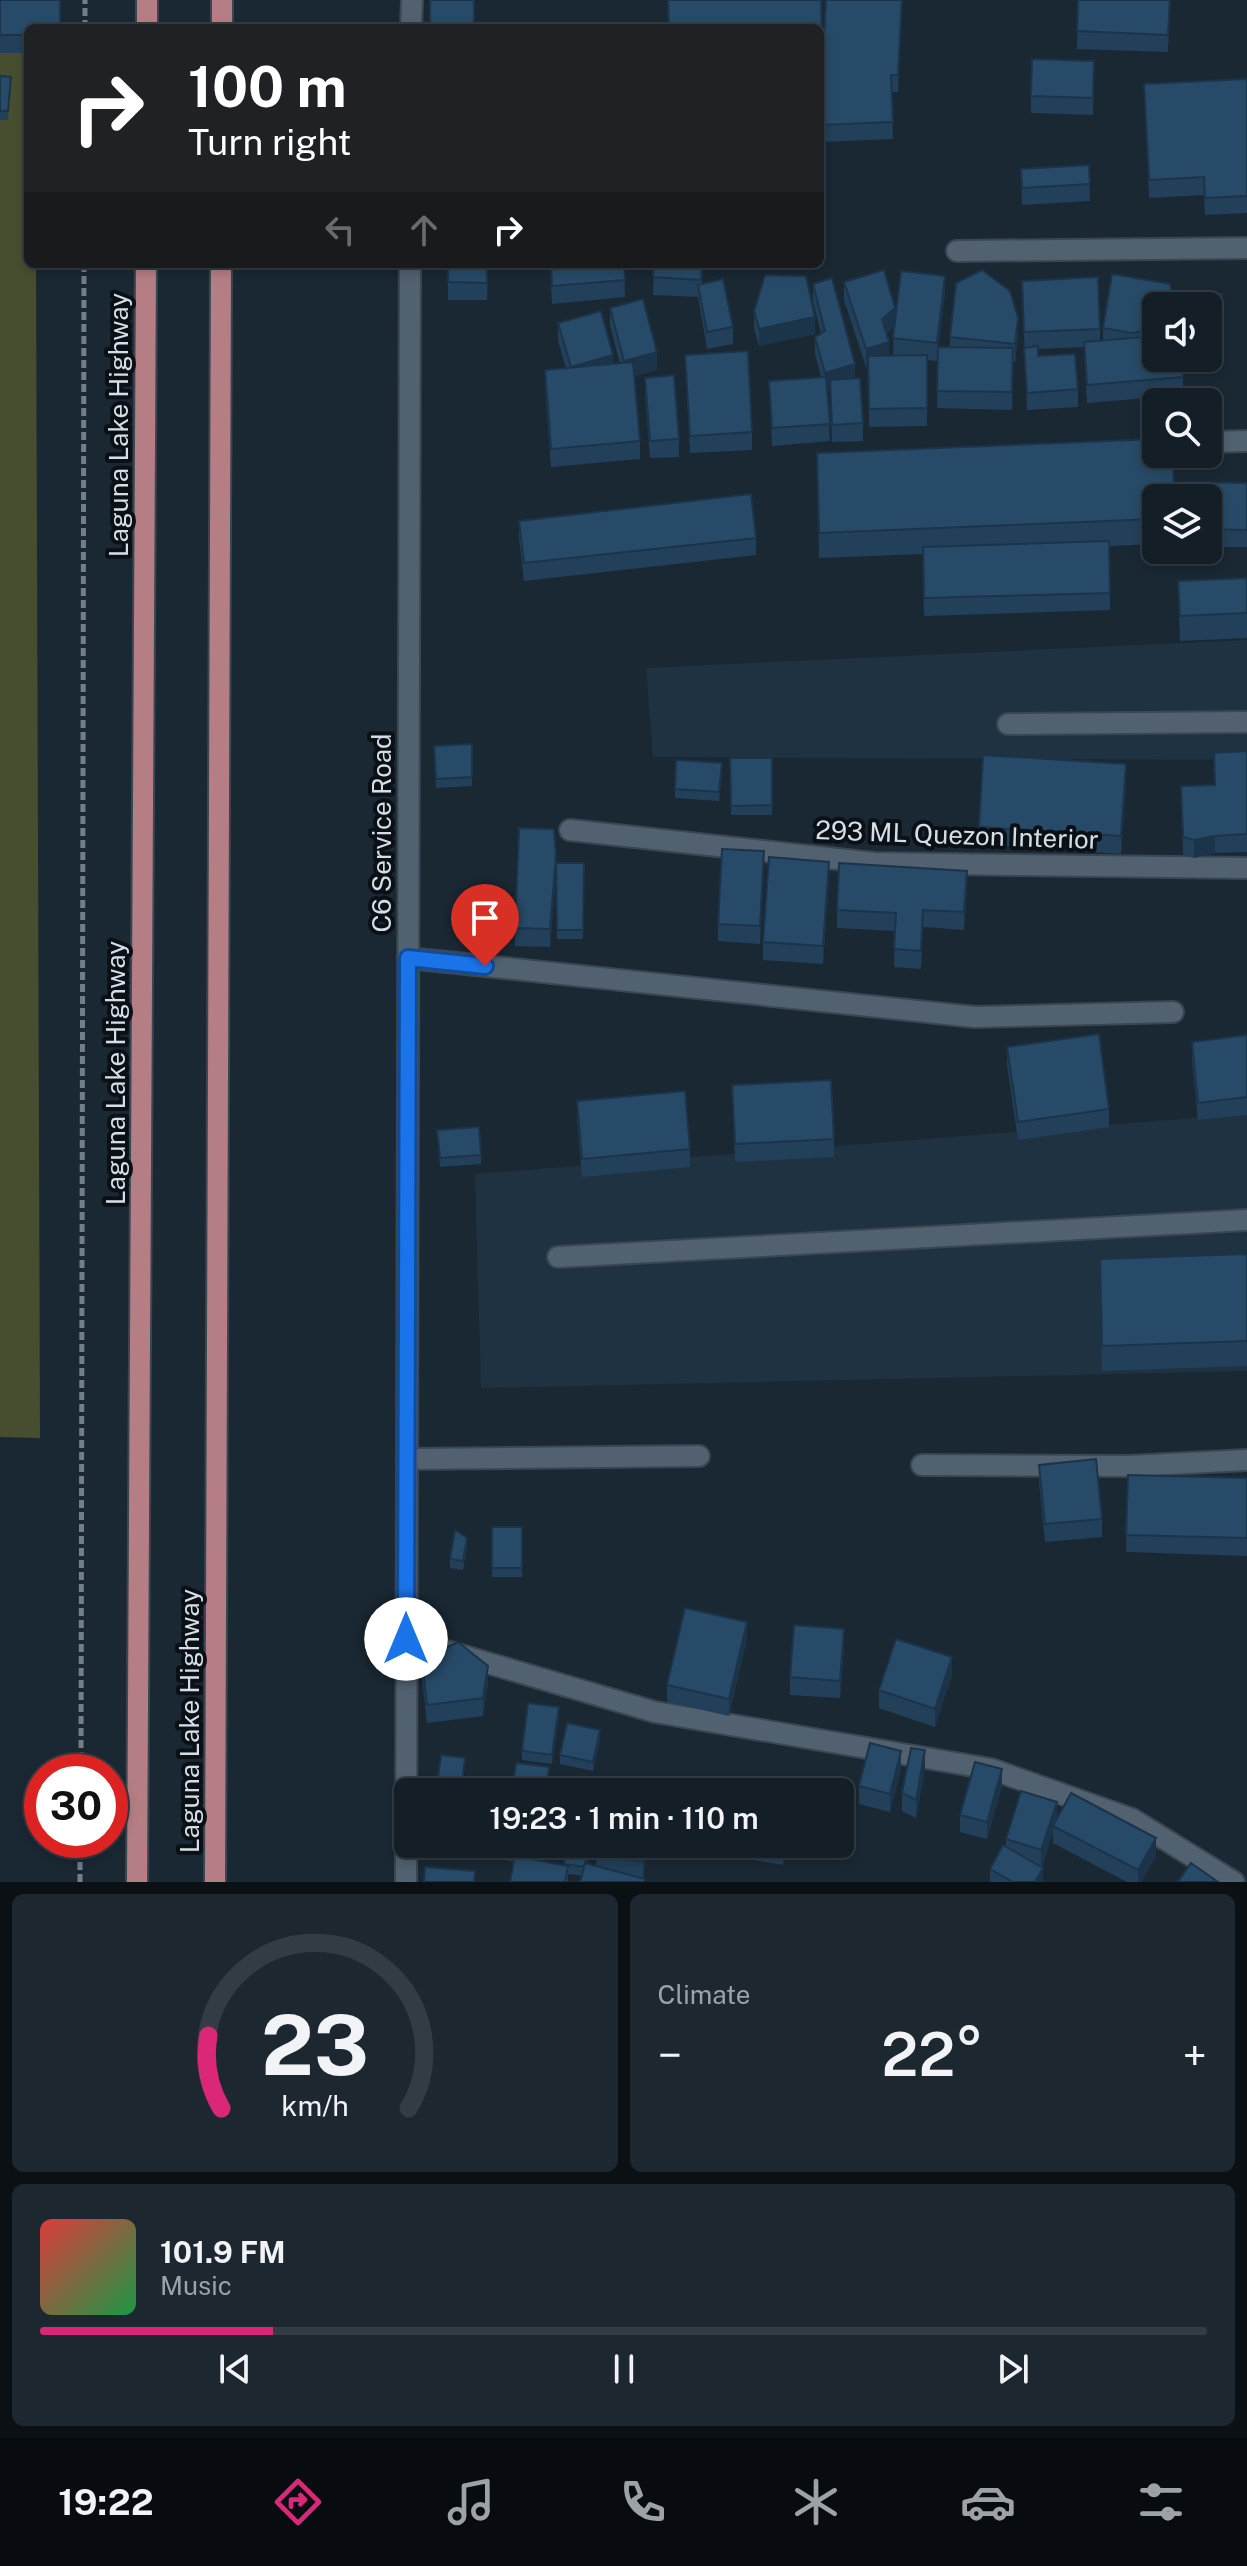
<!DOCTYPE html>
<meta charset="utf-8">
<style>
:root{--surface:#141e27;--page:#1d272f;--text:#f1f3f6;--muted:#9da2a7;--line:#333c44;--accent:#db2777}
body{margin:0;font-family:"Public Sans",sans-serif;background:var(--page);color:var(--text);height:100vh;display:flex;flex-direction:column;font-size:30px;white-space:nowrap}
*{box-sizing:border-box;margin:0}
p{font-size:26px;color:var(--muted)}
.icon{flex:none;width:44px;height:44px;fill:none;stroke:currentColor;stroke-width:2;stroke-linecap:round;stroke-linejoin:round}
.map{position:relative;height:1882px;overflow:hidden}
.details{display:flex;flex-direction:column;gap:12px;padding:12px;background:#0b1015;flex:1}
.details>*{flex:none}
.banner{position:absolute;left:24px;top:24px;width:800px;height:244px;border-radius:12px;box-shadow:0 4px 12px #0003,0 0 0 2px var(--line);background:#202124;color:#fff;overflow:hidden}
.tools{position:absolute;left:1142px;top:292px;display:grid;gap:16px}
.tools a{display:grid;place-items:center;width:80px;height:80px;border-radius:12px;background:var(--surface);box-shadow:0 4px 12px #0003,0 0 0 2px var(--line);font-size:40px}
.speed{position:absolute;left:24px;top:1754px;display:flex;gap:16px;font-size:40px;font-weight:700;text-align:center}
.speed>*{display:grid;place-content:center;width:104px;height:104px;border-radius:50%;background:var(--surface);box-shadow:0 4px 12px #0003,0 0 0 2px var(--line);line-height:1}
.speed .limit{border:12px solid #d22;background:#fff;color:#111}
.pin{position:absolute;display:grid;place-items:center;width:68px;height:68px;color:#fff;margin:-82px -34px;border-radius:50% 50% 50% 0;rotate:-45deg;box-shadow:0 0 8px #0007}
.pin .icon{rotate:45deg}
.me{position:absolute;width:88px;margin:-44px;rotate:0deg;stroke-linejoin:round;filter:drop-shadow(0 0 6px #0008)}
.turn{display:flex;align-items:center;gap:28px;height:168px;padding:0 32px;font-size:36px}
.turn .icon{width:104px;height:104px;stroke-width:2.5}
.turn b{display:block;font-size:56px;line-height:68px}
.lanes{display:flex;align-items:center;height:76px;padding:0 32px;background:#0003;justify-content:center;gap:40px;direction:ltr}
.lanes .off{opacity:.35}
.big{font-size:60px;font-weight:600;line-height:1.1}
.details .tile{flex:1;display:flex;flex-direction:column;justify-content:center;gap:12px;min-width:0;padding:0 28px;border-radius:12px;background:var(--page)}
.details .dial{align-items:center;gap:0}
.dial svg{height:208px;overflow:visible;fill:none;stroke:var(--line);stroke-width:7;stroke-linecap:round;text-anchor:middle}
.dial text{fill:var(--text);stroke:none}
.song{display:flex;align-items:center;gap:24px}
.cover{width:96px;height:96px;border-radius:12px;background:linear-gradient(135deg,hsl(0 70% 55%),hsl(140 70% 35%))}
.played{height:8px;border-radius:4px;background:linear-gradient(90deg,var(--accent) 20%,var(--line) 20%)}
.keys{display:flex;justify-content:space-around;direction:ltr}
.heat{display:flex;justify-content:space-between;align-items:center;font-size:44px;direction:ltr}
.details .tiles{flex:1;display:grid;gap:12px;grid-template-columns:1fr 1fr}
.tile:last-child{grid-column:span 2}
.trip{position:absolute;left:394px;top:1778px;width:460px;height:80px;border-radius:12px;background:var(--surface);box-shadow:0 4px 12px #0003,0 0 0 2px var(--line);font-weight:600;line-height:80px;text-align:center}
.dock{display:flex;height:128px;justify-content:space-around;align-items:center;background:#080c10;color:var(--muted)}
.dock .icon{width:56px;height:56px}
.dock .on{color:var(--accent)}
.dock b{font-size:36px;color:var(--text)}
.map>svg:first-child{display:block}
.built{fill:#1f3242}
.green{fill:#474e30}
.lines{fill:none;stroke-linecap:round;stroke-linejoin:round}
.lane-casing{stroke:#3a4651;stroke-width:24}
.street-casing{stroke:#3a4651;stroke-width:24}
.primary-casing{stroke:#3a4651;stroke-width:24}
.path{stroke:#727e88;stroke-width:5;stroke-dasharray:8 4;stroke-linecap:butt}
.lane{stroke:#51616f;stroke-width:20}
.street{stroke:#51616f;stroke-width:20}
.primary{stroke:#b57e85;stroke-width:20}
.wall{fill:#224059;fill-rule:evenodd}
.shaded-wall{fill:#1b3449}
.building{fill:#274a68;stroke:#1b3449;stroke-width:2}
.route-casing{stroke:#114b97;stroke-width:20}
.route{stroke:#1a73e8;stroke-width:14}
.labels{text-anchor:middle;stroke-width:8;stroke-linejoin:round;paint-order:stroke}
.street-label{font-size:26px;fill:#d5dee6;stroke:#0a1016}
</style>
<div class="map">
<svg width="1247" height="1882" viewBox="0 0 1247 1882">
<rect width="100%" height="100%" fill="#1a2834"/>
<g class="built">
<path d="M1247 640V760L653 757 646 668Z"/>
<path d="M1247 1114V1371L481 1388 475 1174Z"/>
</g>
<path class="green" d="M0 0H36L28 28V264H36L40 1438 0 1437Z"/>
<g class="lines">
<defs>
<g id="lane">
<path d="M957 251 1247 248"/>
<path d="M1208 442 1247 441"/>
<path d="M1008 724 1247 722"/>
<path d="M408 958 975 1017 1173 1012"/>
<path d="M558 1257 1247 1220"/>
<path d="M407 1459 699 1456"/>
<path d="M922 1465 1129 1466 1247 1460"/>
</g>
<g id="street">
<path d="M411 28 412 0"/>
<path d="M570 830 874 863 1247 868"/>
<path d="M406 1639 655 1712 991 1769 1132 1819 1234 1882"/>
<path d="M406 1882 410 264"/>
</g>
<g id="primary">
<path d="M147 28V0"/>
<path d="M222 28V0"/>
<path d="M137 1882 146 264"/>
<path d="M215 1882 221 264"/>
</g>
</defs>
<use href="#lane" class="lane-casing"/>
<use href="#street" class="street-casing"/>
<use href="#primary" class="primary-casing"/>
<g class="path">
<path d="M85 28V0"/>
<path d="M81 1772 84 264"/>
<path d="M80 1882V1840"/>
</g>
<use href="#lane" class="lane"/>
<use href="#street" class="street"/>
<use href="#primary" class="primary"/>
</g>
<g class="wall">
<path d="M0 0 28 28V53H0Z"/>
<path d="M821 0 822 55H820V28Z"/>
<path d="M902 0 898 92H892L893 139 820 142V78H822Z"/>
<path d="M1078 0H1170L1168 52 1077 49Z"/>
<path d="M0 76 11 86 8 120H0Z"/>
<path d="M1094 79 1093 115 1031 113V96Z"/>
<path d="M1247 79V213L1205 215 1204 195 1149 198 1144 84Z"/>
<path d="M1089 165 1090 201 1022 205 1021 169Z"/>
<path d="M488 264 487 300H448V282Z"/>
<path d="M550 264H624L625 297 552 304Z"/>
<path d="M654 264H703L702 284 733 327V344L707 349 698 297 653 295Z"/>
<path d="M1022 281 1100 329V341H1103V328L1156 306V358L1183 377V395L1087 403 1084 347 1038 349V356L1078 389V407L1027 410Z"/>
<path d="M844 282 895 318 945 294 938 347H950V337L1018 335 1015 362H1013L1012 410 937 408 938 354 937 361 927 360V426L869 427 868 366 866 367 844 300ZM894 327 893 355 889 356 887 333Z"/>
<path d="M813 284 855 378 863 423V441L832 442 830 389 827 390 830 441 772 446 769 381 821 377 815 354V337L821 333 813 301Z"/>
<path d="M1222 294V343L1208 344V306Z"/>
<path d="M610 308 657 370 634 376 640 441V459L551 467 545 388V370L566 368 558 341V323L613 364H620L610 325Z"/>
<path d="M754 311 815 334 759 346 754 328Z"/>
<path d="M685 355 752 432V450L690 453Z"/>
<path d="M645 378 679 439V457L650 458 645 395Z"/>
<path d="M817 453 1156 498V544L1110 546V610L924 616 923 554 819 558Z"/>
<path d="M1247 483V547H1208V498Z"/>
<path d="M519 521 756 538V555L524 581 519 538Z"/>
<path d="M1247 578V638L1180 641 1178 581Z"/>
<path d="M472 744V786L436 788 434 746Z"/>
<path d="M1247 751V852L1215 853 1194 858 1183 854 1181 786 1214 785V753Z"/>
<path d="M730 758H772V815H731Z"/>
<path d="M722 772 719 801 675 798V789Z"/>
<path d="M1126 782 1121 854 979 844V827Z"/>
<path d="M556 863H584L583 939H557L556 873 550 947 515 946V928Z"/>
<path d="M764 869 760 944 718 941V924Z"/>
<path d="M829 879 823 964 763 960V942Z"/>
<path d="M967 888 964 930 923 927 921 969 894 967 895 931 837 928V910Z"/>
<path d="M1247 1035V1115L1198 1120 1192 1060V1042Z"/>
<path d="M1007 1047 1109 1109V1127L1018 1140 1007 1065Z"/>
<path d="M732 1085 834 1139V1157L735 1162Z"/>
<path d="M577 1101 690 1149V1167L582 1177 577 1118Z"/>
<path d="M437 1130 481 1155V1164L440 1167Z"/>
<path d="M1247 1254V1366L1102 1371 1100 1259Z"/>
<path d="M1039 1465 1102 1519V1537L1045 1542 1039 1483Z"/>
<path d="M1128 1475 1247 1478V1556L1126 1552Z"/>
<rect x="492" y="1527" width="30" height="50"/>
<path d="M467 1547 463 1570 450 1568V1559Z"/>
<path d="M747 1639 729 1716 667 1702V1685Z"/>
<path d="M844 1647 840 1698 790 1695V1677Z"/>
<path d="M422 1659 488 1683 483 1716 427 1723 422 1677Z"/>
<path d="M952 1675 935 1727 879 1708V1690Z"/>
<path d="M559 1716 552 1764 522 1760V1751Z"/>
<path d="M600 1739 593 1771 560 1764V1755Z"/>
<path d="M925 1768 916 1818 902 1811V1793Z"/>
<path d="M901 1769 890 1812 859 1804V1786Z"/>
<path d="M1002 1786 987 1839 960 1832V1815Z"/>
<path d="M1057 1819 1156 1856 1141 1882H1127L1053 1843V1831L1042 1867 1043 1882H990V1869L1006 1847V1839Z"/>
<path d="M474 1844H527L524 1858 564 1865 567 1844H590L587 1864 596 1866 598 1844H648L643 1878 645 1882 568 1874V1882L514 1862 474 1853Z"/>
<path d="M654 1844H677L676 1856 654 1853Z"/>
<path d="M786 1844 783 1865 741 1858V1849Z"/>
</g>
<g class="shaded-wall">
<path d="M902 0 898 92V75Z"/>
<path d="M945 276V294L937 361V343Z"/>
<path d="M895 308V326L882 337V319Z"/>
<path d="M815 317V334L759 346V329Z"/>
<path d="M1018 318V335L1015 362V344Z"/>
<path d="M889 342V359L866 367V349Z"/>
<path d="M657 352V370L624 379V361Z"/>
<path d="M613 355V372L571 384V367Z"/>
<path d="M855 364V382L825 391V373Z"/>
<path d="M1126 764V782L1121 854V836Z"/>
<path d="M1215 836V853L1194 858V840Z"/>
<path d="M764 851V869L760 944V926Z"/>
<path d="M556 855V872L550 947V929Z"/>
<path d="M829 862V879L823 964V946Z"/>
<path d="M967 871V888L964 930V912Z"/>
<path d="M747 1622V1639L729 1716V1699Z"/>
<path d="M844 1629V1647L840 1698V1681Z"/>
<path d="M952 1657V1675L935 1727V1709Z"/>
<path d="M488 1666V1683L483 1716V1698Z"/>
<path d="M559 1707V1716L552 1764V1755Z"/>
<path d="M600 1730V1739L593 1771V1762Z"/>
<path d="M925 1750V1768L916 1818V1800Z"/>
<path d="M901 1751V1769L890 1812V1794Z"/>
<path d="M1002 1769V1786L987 1839V1822Z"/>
<path d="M1057 1802V1820L1053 1826V1831L1041 1868V1850Z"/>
<path d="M1156 1838V1856L1141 1882H1138V1870Z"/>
<path d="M523 1844H527L522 1864V1847Z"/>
<path d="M646 1844H648L643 1879V1862Z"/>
<path d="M1043 1868V1882H1035Z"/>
</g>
<g class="building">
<path d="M0 0H60V28H28V35H0Z"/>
<rect x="430" y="0" width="44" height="28"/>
<path d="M668 0H821L822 37H820V28H669Z"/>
<path d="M826 0H902L898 75H891L893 122 820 125V78H822Z"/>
<path d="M1078 0H1170L1168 35 1077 31Z"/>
<path d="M1032 59 1094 61 1093 98 1031 96Z"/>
<path d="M0 76 11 77 8 111H0Z"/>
<path d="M1247 79V196L1205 198 1204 177 1149 180 1144 84Z"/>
<path d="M1089 165 1090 184 1022 188 1021 169Z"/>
<path d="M448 264H487V283L448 282Z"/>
<path d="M551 264H624L625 280 552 286Z"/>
<path d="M654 264H702L701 280 653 277Z"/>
<path d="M884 270 895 308 882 319 889 342 866 349 844 282Z"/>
<path d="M982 270 1010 291 1018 318 1015 344 950 337 956 283Z"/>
<path d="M901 271 945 276 937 343 893 338Z"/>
<path d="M1112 274 1170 284 1174 306H1156V329L1132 333 1103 328Z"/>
<path d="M765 275 806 276 815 317 759 329 754 311Z"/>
<path d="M1098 277 1100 329 1024 332 1022 281Z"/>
<path d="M832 278 855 364 825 373 815 337 825 331 813 284Z"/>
<path d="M723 279 733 327 707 332 698 285Z"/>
<path d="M1190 294H1222V326H1208V306H1190Z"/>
<path d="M643 299 657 352 624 361 610 308Z"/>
<path d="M601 311 613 355 571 367 558 323Z"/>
<path d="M1156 336V358H1182L1183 377 1087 385 1084 342Z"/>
<path d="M1038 346V356L1075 354 1078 389 1027 393 1024 348Z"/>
<path d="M938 347 1013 348 1012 392 937 391Z"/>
<path d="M748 351 752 432 690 436 685 355Z"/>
<path d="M927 355V408L869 409 868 356Z"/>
<path d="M633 362 640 441 551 449 545 370Z"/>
<path d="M674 375 679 439 650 441 645 378Z"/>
<path d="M826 377 830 424 772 428 769 381Z"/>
<path d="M860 378 863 423 832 425 830 380Z"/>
<path d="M1156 439V454H1173L1174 498H1156V519L819 533 817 453Z"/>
<path d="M1185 482 1247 483V530L1208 529V498H1185Z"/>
<path d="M751 494 756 538 524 563 519 521Z"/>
<path d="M1109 541 1110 593 924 598 923 547Z"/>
<path d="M1247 578V613L1180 616 1178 581Z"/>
<path d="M472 744V777L436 779 434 746Z"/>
<path d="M1247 751V834L1215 836 1194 840 1183 837 1181 786 1215 785 1214 753Z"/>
<path d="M983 755 1126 764 1121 836 979 827Z"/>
<path d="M730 758H772V805L731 806Z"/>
<path d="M676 760 722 763 719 792 675 789Z"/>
<path d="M519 828 554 829 556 855 550 929 515 928Z"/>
<path d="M722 849 764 851 760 926 718 924Z"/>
<path d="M769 857 829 862 823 946 763 942Z"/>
<path d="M556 863H584L583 930H557Z"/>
<path d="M839 863 967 871 964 912 923 910 921 951 894 949 896 913 837 910Z"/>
<path d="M1099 1034 1109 1109 1018 1122 1007 1047Z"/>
<path d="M1247 1035V1097L1198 1103 1192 1042Z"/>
<path d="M831 1080 834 1139 735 1144 732 1085Z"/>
<path d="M685 1091 690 1149 582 1159 577 1101Z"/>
<path d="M479 1127 481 1155 440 1158 437 1130Z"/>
<path d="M1247 1254V1341L1102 1346 1100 1259Z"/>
<path d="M1096 1459 1102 1519 1045 1524 1039 1465Z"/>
<path d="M1128 1475 1247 1478V1538L1126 1535Z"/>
<rect x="492" y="1527" width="30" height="41"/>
<path d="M455 1530 467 1538 463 1561 450 1559Z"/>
<path d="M685 1608 747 1622 729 1699 667 1685Z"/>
<path d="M794 1625 844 1629 840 1681 790 1677Z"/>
<path d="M896 1639 952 1657 935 1709 879 1690Z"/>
<path d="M458 1642 488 1666 483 1698 427 1705 422 1659Z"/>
<path d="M528 1703 559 1707 552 1755 522 1751Z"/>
<path d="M567 1723 600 1730 593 1762 560 1755Z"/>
<path d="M870 1743 901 1751 890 1794 859 1786Z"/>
<path d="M911 1748 925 1750 916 1800 902 1793Z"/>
<path d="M441 1755 465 1758 461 1792H436Z"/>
<path d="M975 1762 1002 1769 987 1822 960 1815Z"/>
<path d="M516 1763 549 1767 546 1790 513 1785Z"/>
<path d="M488 1778 536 1790V1792H484Z"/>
<path d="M630 1782 653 1785 652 1792H629Z"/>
<path d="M1021 1791 1057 1802 1041 1850 1006 1839Z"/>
<path d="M1071 1793 1156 1838 1138 1870 1053 1826Z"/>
<path d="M567 1844H588L586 1864 585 1863 584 1867 564 1864Z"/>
<path d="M598 1844H646L643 1862 596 1855Z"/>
<path d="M655 1844H676V1846Z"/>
<path d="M742 1844H785L783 1856 741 1849Z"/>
<path d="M1003 1845 1043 1868 1035 1882H1013L990 1869Z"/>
<path d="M515 1856 568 1866 565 1882H510Z"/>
<path d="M585 1863 645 1879 644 1882H580Z"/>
<path d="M1191 1863 1218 1882H1178Z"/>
<path d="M425 1867 475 1871 474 1882H424Z"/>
</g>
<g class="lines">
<defs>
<path id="route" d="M406 1639 408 958 485 966"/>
</defs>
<use href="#route" class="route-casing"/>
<use href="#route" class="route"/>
</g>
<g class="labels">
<g class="street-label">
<text transform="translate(119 425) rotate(-90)" y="9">Laguna Lake Highway</text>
<text transform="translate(382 833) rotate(-90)" y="9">C6 Service Road</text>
<text transform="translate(957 835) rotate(2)" y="9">293 ML Quezon Interior</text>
<text transform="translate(116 1073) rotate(-90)" y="9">Laguna Lake Highway</text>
<text transform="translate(190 1721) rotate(-90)" y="9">Laguna Lake Highway</text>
</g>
</g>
</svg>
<div class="tools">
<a><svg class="icon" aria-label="sound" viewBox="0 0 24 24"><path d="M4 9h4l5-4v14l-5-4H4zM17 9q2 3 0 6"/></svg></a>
<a><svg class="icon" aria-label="search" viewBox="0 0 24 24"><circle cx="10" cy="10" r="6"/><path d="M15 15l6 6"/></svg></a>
<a><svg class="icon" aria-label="layers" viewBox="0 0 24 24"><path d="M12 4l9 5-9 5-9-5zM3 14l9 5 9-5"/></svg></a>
</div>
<div class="speed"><div class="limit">30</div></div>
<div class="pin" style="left:485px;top:966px;background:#d93025"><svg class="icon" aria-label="arrive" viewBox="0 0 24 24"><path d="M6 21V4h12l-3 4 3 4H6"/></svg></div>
<svg class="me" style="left:406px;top:1639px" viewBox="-20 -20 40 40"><circle r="19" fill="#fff"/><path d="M0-13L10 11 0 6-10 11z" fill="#1a73e8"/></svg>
<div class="trip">19:23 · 1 min · 110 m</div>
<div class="banner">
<div class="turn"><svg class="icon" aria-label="right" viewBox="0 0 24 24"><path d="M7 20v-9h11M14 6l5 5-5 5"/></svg><div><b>100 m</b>Turn right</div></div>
<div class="lanes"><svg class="icon off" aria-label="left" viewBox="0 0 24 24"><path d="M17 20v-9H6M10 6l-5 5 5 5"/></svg><svg class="icon off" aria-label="ahead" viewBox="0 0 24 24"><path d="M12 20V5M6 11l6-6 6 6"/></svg><svg class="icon" aria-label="right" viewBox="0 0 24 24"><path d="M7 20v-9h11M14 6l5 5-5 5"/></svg></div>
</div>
</div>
<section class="details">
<div class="tiles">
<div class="tile dial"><svg viewBox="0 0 100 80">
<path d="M14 69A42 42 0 1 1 86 69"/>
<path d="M14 69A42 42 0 0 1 9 41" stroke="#db2777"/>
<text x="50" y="56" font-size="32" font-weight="700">23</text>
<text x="50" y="72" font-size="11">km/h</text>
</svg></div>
<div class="tile"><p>Climate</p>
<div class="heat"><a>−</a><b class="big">22°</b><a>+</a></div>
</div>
<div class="tile">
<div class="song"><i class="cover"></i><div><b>101.9 FM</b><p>Music</p></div></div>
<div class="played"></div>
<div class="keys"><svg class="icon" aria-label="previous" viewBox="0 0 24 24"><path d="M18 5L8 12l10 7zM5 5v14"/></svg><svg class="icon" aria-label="pause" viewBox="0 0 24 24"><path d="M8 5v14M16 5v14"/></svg><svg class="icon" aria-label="next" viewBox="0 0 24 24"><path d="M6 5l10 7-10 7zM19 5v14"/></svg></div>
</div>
</div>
</section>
<nav class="dock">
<b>19:22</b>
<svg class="icon on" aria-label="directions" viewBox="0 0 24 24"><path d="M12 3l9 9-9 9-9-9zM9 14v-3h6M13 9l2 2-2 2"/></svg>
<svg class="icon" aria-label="music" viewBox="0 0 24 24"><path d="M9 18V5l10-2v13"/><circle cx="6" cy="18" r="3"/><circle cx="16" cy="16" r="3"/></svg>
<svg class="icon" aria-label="phone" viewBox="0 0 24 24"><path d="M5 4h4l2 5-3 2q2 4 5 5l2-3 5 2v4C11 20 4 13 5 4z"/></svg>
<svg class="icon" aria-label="climate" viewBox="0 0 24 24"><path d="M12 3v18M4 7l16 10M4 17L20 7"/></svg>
<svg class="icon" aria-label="car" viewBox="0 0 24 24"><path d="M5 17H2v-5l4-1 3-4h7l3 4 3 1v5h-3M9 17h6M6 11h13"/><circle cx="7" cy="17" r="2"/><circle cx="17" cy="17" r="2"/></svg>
<svg class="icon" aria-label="filters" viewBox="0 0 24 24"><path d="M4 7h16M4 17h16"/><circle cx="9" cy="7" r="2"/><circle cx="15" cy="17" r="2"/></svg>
</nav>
